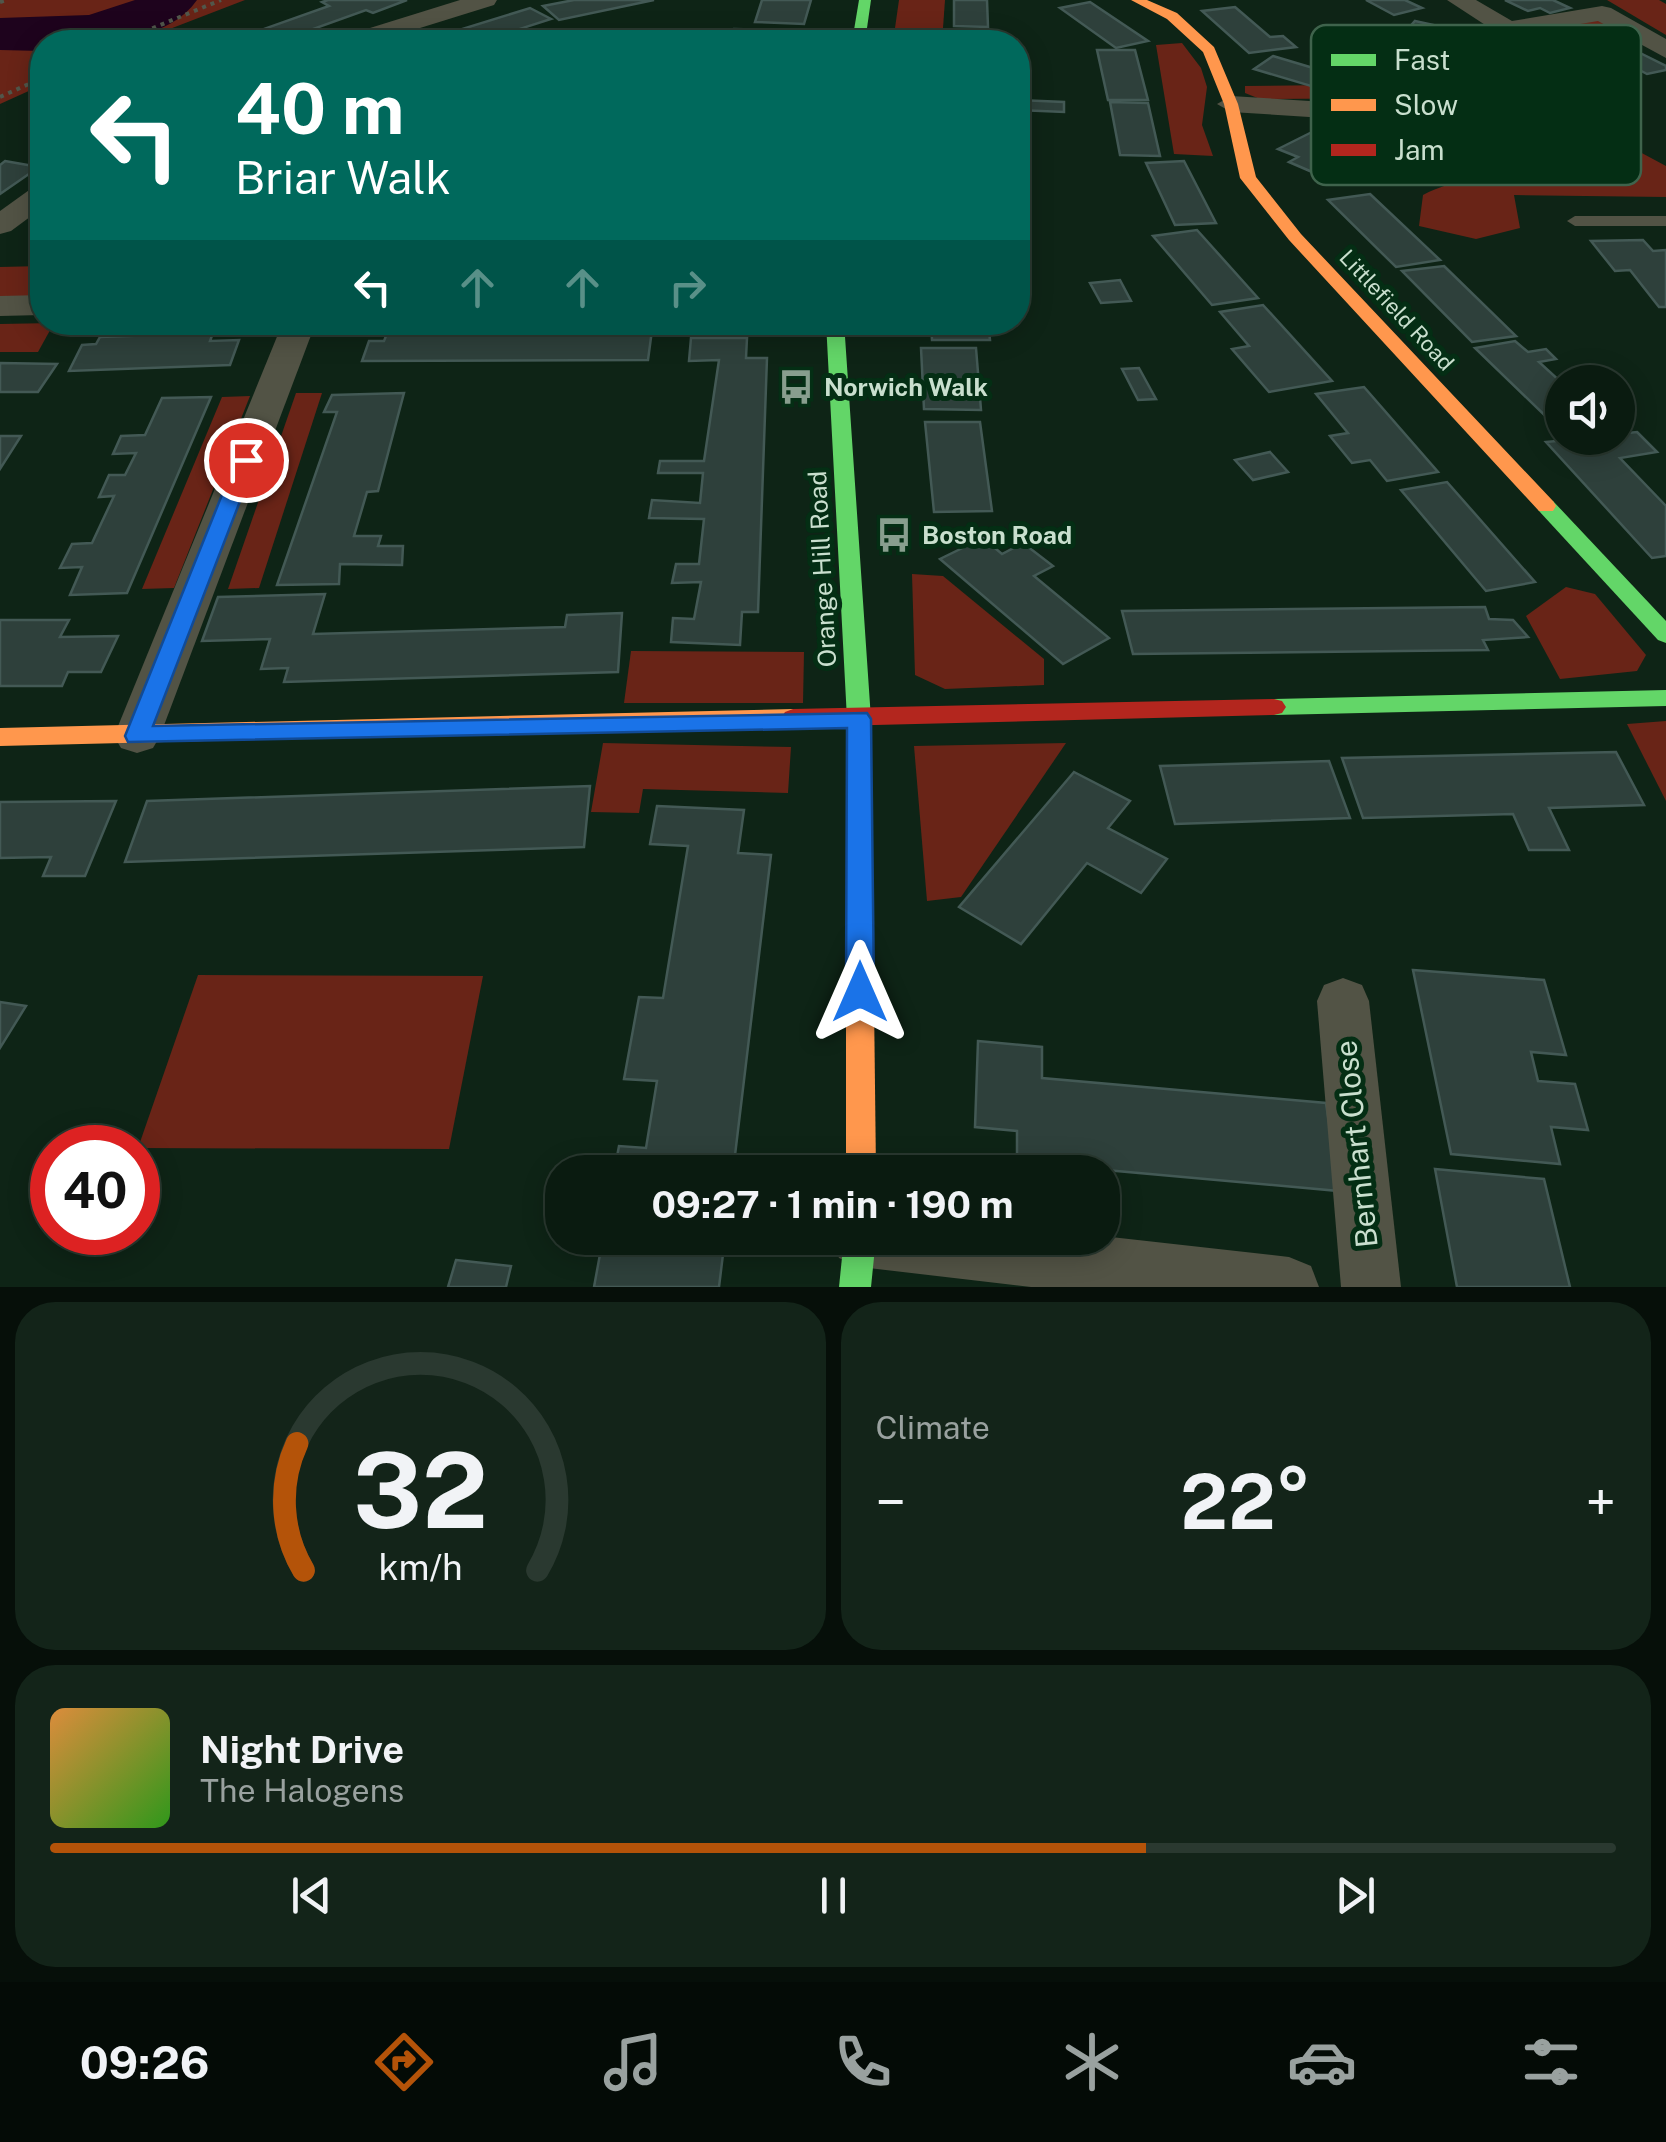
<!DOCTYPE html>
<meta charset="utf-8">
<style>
:root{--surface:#0a1b10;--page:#132419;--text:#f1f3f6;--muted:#99a19f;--line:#2a3930;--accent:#b45309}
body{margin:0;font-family:"Public Sans",sans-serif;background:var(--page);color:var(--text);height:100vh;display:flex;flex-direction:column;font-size:38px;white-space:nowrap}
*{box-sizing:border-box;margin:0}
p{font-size:32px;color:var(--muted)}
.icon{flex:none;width:55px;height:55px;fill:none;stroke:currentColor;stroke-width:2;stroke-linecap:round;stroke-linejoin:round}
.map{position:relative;height:1287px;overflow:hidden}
.side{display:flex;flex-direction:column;gap:15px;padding:15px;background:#060f09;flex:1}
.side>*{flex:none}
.guide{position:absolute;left:30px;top:30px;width:1000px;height:305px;border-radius:40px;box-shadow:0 5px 25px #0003,0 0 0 2px var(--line);background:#00695c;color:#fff;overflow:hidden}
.controls{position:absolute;left:1545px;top:365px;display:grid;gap:20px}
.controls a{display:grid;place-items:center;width:90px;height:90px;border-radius:50%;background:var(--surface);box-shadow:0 5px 25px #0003,0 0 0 2px var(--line);font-size:50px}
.speed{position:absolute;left:30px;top:1125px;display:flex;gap:20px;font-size:50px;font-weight:700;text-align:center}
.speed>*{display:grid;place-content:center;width:130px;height:130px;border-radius:50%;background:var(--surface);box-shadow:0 5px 25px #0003,0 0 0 2px var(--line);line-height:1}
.speed .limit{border:15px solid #d22;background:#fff;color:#111}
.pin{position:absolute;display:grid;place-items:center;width:85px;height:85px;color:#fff;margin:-42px;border:5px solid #fff;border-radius:50%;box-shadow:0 2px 10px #0007}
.me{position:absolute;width:110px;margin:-55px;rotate:0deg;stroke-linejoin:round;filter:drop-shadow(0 0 8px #0008)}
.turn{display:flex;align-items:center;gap:35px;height:210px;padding:0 40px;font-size:45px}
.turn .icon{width:130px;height:130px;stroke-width:2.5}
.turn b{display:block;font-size:70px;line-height:85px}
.lanes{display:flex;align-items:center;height:95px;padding:0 40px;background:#0003;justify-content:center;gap:50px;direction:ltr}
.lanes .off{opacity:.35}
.big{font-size:75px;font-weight:700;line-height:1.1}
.side .card{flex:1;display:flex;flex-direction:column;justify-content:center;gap:15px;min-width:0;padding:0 35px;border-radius:40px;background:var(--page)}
.side .dial{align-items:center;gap:0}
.dial svg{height:260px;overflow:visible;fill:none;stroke:var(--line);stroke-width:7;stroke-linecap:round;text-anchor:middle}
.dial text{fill:var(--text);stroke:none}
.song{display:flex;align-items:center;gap:30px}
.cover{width:120px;height:120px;border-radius:15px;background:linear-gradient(135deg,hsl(30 70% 55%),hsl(110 70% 35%))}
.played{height:10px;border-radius:5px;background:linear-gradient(90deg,var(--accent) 70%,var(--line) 70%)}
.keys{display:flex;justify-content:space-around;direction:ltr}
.heat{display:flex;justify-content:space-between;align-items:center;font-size:55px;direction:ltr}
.side .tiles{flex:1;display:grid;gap:15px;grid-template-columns:1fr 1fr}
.card:last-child{grid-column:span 2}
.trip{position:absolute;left:545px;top:1155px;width:575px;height:100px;border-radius:40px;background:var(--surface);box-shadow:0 5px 25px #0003,0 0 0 2px var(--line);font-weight:700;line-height:100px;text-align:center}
.menu{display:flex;height:160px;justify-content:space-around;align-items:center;background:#040b06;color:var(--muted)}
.menu .icon{width:70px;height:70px}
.menu .active{color:var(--accent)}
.menu b{font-size:45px;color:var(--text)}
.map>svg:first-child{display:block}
.green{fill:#692417}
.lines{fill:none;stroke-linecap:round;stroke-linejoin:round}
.river{fill:#1e031d;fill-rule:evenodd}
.building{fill:#2e403b;stroke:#435955;stroke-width:2.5}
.path{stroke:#51574b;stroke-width:4;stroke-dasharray:4 5;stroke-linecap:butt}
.lane{fill:#525345;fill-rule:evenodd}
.street{fill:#525345;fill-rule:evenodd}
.fast{fill:#63d668;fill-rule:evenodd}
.slow{fill:#ff974d;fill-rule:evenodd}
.jam{fill:#b3261e;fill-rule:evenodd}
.route{fill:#1a73e8;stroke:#114b97;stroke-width:2.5}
.labels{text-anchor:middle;stroke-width:10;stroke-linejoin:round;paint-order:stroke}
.far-street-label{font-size:22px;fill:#c9dfce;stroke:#042e14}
.poi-label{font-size:25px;font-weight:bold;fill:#c9dfce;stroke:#042e14;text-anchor:start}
.street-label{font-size:25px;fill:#c9dfce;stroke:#042e14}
.near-street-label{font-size:30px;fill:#c9dfce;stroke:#042e14}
.key{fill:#042e14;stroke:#3f634c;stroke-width:2.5}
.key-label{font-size:28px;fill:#c9dfce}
</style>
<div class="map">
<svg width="1666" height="1287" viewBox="0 0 1666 1287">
<rect width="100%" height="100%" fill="#0e2416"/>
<g class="green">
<path d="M0 0H245L136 42H42V85L0 104Z"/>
<path d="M899 0H945L942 42H893Z"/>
<path d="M1607 0H1659L1666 4V35Z"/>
<path d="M1602 19 1635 39 1554 52 1539 60 1596 102 1594 111 1582 121 1666 166V197L1514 195 1520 228 1476 239 1419 226 1423 195C1482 165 1559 173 1624 175L1623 159 1555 117 1529 110 1511 92 1529 70 1519 34Z"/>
<path d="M1475 26 1489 39 1496 55 1490 70 1442 91 1414 98 1260 99 1245 93V86L1418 84Z"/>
<path d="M1182 43 1201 68 1207 87 1202 125 1213 156 1174 154 1156 45Z"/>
<path d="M42 266V299H0V267Z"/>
<path d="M54 323 38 352H0V324Z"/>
<path d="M659 323H801V335L657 336Z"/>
<path d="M296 393H322L259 588 228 589Z"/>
<path d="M250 396 174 588 142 589 222 397Z"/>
<path d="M912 574 943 576 1044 659V685L945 689 915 675Z"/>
<path d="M1566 587 1595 594 1646 655 1637 671 1560 679 1526 616Z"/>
<path d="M631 651 804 652 803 703H624Z"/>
<path d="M1666 721V801L1627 724Z"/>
<path d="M603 743 791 747 788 793 643 789 639 813 591 812Z"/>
<path d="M1066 743 961 897 927 901 914 746Z"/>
<path d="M198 975 483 976 449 1149 138 1148Z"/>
</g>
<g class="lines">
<path class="river" d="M135 0H197C165 46 91 42 42 42V51L0 50V18L89 15Z"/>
</g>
<g class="building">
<path d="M328 0H407L373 13 366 10 277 42H227L329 6 322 2Z"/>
<path d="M574 0H654L559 20 543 6Z"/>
<path d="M762 0H811L804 24 755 22Z"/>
<path d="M954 0H987L988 27 954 26Z"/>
<path d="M1366 0H1405L1422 8 1394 15Z"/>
<path d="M1505 0H1553L1570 8 1550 13 1540 8 1528 11Z"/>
<path d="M1090 2 1148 41 1116 48 1060 8Z"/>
<path d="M1235 7 1270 37 1283 36 1296 47 1249 53 1202 11Z"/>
<path d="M530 8 551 19 479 42 430 39Z"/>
<path d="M1415 21 1452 29 1406 84 1367 75Z"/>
<path d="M734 29 779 30 776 42H730Z"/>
<path d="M954 30 988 32 986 42H952Z"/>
<path d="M1622 44 1666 66V70L1647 74 1632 66 1622 69 1635 75 1627 77 1608 67 1602 69 1627 82 1599 88 1547 61Z"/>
<path d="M1097 50H1135L1148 100H1108Z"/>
<path d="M1273 56 1330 73 1311 86 1254 69Z"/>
<path d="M1018 100 1064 102V112L1018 110Z"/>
<path d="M1110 102 1148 103 1160 156 1120 155Z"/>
<path d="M1389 126 1430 142 1383 168 1352 155 1338 162 1356 169 1333 181 1289 162 1298 157 1278 149 1318 129 1340 138 1361 127 1375 133Z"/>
<path d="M5 161 39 167 0 194V165Z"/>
<path d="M1184 161 1216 223 1175 225 1146 163Z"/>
<path d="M1370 194 1440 260 1396 267 1328 200Z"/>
<path d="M1197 230 1258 298 1212 305 1153 236Z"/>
<path d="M1643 240 1653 251 1666 250V307H1659L1630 270 1615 271 1591 241Z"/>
<path d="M1444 266 1516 336 1472 342 1402 271Z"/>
<path d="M1120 280 1131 301 1101 303 1090 283Z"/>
<path d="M1263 305 1332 381 1269 392 1232 349 1249 346 1220 312Z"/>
<path d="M931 322H988L990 340H932Z"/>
<path d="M652 330 648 360 362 361 369 341H384L388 331Z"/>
<path d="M213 333 210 341 239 340 230 365 69 371 82 345 96 344 100 337Z"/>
<path d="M691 338H747L746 358H767L758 612H742L740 645 671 642 673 618 694 619 701 582 672 583 676 564H699L704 519 649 518 652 500 700 503 703 473H658L660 461H704L719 360 689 361Z"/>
<path d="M1515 341 1528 352 1546 349 1556 359 1539 362 1562 383V432L1475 348Z"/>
<path d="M921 348H976L981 410 924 409Z"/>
<path d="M0 363 57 364 38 392H0Z"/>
<path d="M1139 368 1156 399 1138 400 1122 369Z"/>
<path d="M1364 387 1438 472 1387 481 1370 460 1352 463 1330 436 1348 433 1316 394Z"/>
<path d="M404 393 378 491 367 492 354 536H381L378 546H403L402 565 340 564 339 584 277 585 337 412H324L332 395Z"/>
<path d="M211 397 127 593 70 595 82 567 60 568 72 544 92 543 114 496 99 497 109 475H125L136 453 113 454 121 436 145 435 162 398Z"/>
<path d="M925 422H980L992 511 934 512Z"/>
<path d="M1637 432 1657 452 1620 458 1666 506V556L1652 558 1546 442 1587 438 1595 445 1619 442 1615 438 1618 434Z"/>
<path d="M0 436H21L0 469Z"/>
<path d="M1270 452 1288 472 1253 480 1235 460Z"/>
<path d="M1447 482 1535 582 1486 591 1401 490Z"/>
<path d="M983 538 1002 554 1023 543 1053 566 1034 576 1109 638 1063 664 940 559Z"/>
<path d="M325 594 313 634 565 627 567 615 622 613 618 672 284 682 288 668 261 669 270 639 202 641 218 597Z"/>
<path d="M1485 607 1489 619 1513 620 1528 637 1483 640 1488 650 1133 654 1122 611Z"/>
<path d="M0 620H69L60 637 118 636 101 672H68L62 686H0Z"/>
<path d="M1616 752 1644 805 1549 808 1569 850H1529L1513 814 1363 818 1342 758Z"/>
<path d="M1329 761 1350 818 1175 824 1160 766Z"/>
<path d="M1074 772 1130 801 1108 828 1167 859 1141 893 1087 863 1021 944 959 907Z"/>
<path d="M590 786 584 847 125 862 147 801Z"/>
<path d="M116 801 85 876H43L51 857 0 858V802Z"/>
<path d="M657 806 744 810 738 853 771 855 733 1172H614L619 1146 646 1148 657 1081 624 1079 639 997 663 998 688 846 650 844Z"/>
<path d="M1413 970 1544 980 1566 1055 1531 1052 1538 1081 1575 1084 1588 1130 1551 1127 1560 1164 1451 1154Z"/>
<path d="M0 1002 26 1006 0 1048Z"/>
<path d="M978 1041 1042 1047V1078L1326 1103 1339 1191 1017 1162V1131L975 1127Z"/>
<path d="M1435 1169 1544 1179 1570 1287H1457Z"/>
<path d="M603 1238H725L719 1287H594Z"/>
<path d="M456 1260 511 1266 506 1287H448Z"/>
</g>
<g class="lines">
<g class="path">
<path d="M0 2 7 0"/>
<path d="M119 42 221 0"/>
<path d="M0 97 42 78"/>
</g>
<path class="lane" d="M1666 216V226H1575L1567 221 1575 216Z"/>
<g class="street">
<path d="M460 0H497L494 5 375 42H337L341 37Z"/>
<path d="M1447 0H1476L1512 21 1602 6 1611 8 1666 39V58L1598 21 1521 34 1526 68 1522 74 1478 105 1468 107 1372 121 1231 112 1217 104 1231 96 1372 105 1460 92 1500 65 1496 32Z"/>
<path d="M42 185V208L11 231 0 234V211L32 188Z"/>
<path d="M42 295V315L0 316V296Z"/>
<path d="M283 322H316L160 736 153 748 137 753 121 748 114 736Z"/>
<path d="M1343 978 1362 985 1369 1001 1401 1287H1341L1317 1001 1324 985Z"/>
<path d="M1102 1236 1289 1257 1311 1266 1319 1287H1031L860 1267 839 1258 830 1238Z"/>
</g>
<g class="fast">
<path d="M859 0H871L865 42H852Z"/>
<path d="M826 322H844L871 719 872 831 868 838 859 841 850 838 846 831 847 719Z"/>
<path d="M1546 500 1553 501 1666 621V643L1658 640 1539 511 1536 506 1539 501Z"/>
<path d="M1666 690V706L1274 715 1266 713 1262 707 1266 701 1274 699Z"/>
<path d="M844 1238H876L871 1287H839Z"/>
</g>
<g class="slow">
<path d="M1131 0H1147L1177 13 1214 47 1238 104 1256 177 1301 234 1553 501 1556 506 1553 511H1539L1289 240 1240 178 1224 104 1203 52 1167 19Z"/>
<path d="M793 709 801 712 805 718 801 724 793 727 0 746V728Z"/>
<path d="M859 821 868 824 872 831 876 1172H846V831L850 824Z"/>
</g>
<path class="jam" d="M1274 699 1282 701 1286 707 1282 713 1274 715 793 727 785 724 781 718 785 712 793 709Z"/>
</g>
<path class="route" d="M246 454 256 460 153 726 867 713 871 719 874 992 870 1001 860 1005 850 1001 846 992 847 728 128 742 125 736 236 460Z"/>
<defs>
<symbol id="bus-bare" viewBox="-9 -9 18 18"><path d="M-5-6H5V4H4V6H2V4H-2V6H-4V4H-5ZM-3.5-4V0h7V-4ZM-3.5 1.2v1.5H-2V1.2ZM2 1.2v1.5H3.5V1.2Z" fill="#889e8e" stroke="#042e14" stroke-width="2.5" paint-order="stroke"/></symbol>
</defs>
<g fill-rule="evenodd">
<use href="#bus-bare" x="771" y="362" width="50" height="50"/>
<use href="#bus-bare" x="869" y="510" width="50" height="50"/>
</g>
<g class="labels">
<g class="far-street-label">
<text transform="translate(1397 310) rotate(47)" y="8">Littlefield Road</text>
</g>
<g class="poi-label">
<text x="824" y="396">Norwich Walk</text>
<text x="922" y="544">Boston Road</text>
</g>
<g class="street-label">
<text transform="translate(822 569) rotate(-93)" y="9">Orange Hill Road</text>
</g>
<g class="near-street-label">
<text transform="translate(1357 1144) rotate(-96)" y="10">Bernhart Close</text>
</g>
</g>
<rect x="1311" y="25" width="330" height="160" rx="15" class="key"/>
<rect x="1331" y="54" width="45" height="12" fill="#63d668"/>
<rect x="1331" y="99" width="45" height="12" fill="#ff974d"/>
<rect x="1331" y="144" width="45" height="12" fill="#b3261e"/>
<g class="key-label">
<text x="1394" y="70">Fast</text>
<text x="1394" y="115">Slow</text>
<text x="1394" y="160">Jam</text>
</g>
</svg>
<div class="controls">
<a><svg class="icon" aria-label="sound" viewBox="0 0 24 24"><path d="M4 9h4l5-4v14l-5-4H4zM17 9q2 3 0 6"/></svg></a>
</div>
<div class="speed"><div class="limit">40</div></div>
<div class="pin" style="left:246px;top:460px;background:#d93025"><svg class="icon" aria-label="arrive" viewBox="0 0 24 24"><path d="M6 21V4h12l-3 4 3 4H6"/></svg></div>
<svg class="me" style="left:860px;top:992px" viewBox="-20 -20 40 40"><path d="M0-17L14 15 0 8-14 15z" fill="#1a73e8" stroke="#fff" stroke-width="4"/></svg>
<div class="trip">09:27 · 1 min · 190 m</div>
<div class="guide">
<div class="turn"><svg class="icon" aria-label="left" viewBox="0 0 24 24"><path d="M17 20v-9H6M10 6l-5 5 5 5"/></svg><div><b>40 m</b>Briar Walk</div></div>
<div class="lanes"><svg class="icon" aria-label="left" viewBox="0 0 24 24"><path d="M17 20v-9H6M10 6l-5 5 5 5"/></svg><svg class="icon off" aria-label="ahead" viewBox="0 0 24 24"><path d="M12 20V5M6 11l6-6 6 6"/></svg><svg class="icon off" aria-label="ahead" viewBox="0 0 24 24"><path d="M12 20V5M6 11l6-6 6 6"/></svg><svg class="icon off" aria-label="right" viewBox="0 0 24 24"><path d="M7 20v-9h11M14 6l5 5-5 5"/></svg></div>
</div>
</div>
<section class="side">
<div class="tiles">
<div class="card dial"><svg viewBox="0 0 100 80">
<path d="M14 69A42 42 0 1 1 86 69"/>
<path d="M14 69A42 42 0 0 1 12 30" stroke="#b45309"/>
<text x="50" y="56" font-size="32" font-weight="700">32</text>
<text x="50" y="72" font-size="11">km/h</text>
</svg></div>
<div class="card"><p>Climate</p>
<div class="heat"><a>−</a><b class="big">22°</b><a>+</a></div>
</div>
<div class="card">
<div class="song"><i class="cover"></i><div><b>Night Drive</b><p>The Halogens</p></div></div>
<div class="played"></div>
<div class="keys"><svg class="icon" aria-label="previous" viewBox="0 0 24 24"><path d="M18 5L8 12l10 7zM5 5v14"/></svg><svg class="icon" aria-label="pause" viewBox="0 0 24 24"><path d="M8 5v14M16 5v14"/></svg><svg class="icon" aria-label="next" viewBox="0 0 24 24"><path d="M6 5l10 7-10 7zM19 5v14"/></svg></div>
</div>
</div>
</section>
<nav class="menu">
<b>09:26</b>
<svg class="icon active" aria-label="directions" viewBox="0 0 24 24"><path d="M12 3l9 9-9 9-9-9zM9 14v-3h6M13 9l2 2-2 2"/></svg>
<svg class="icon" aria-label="music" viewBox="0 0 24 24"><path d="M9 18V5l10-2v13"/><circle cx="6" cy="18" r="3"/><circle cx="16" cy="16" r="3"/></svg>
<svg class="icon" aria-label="phone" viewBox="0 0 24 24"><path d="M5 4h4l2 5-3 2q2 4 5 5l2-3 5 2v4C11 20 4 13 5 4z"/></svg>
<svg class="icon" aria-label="climate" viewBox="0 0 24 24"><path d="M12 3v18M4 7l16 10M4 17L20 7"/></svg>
<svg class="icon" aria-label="car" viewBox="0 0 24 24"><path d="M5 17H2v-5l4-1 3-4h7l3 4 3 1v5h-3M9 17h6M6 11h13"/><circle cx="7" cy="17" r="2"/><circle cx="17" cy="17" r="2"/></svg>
<svg class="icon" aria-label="filters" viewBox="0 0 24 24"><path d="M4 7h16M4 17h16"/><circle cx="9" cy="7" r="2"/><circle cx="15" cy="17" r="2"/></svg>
</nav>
